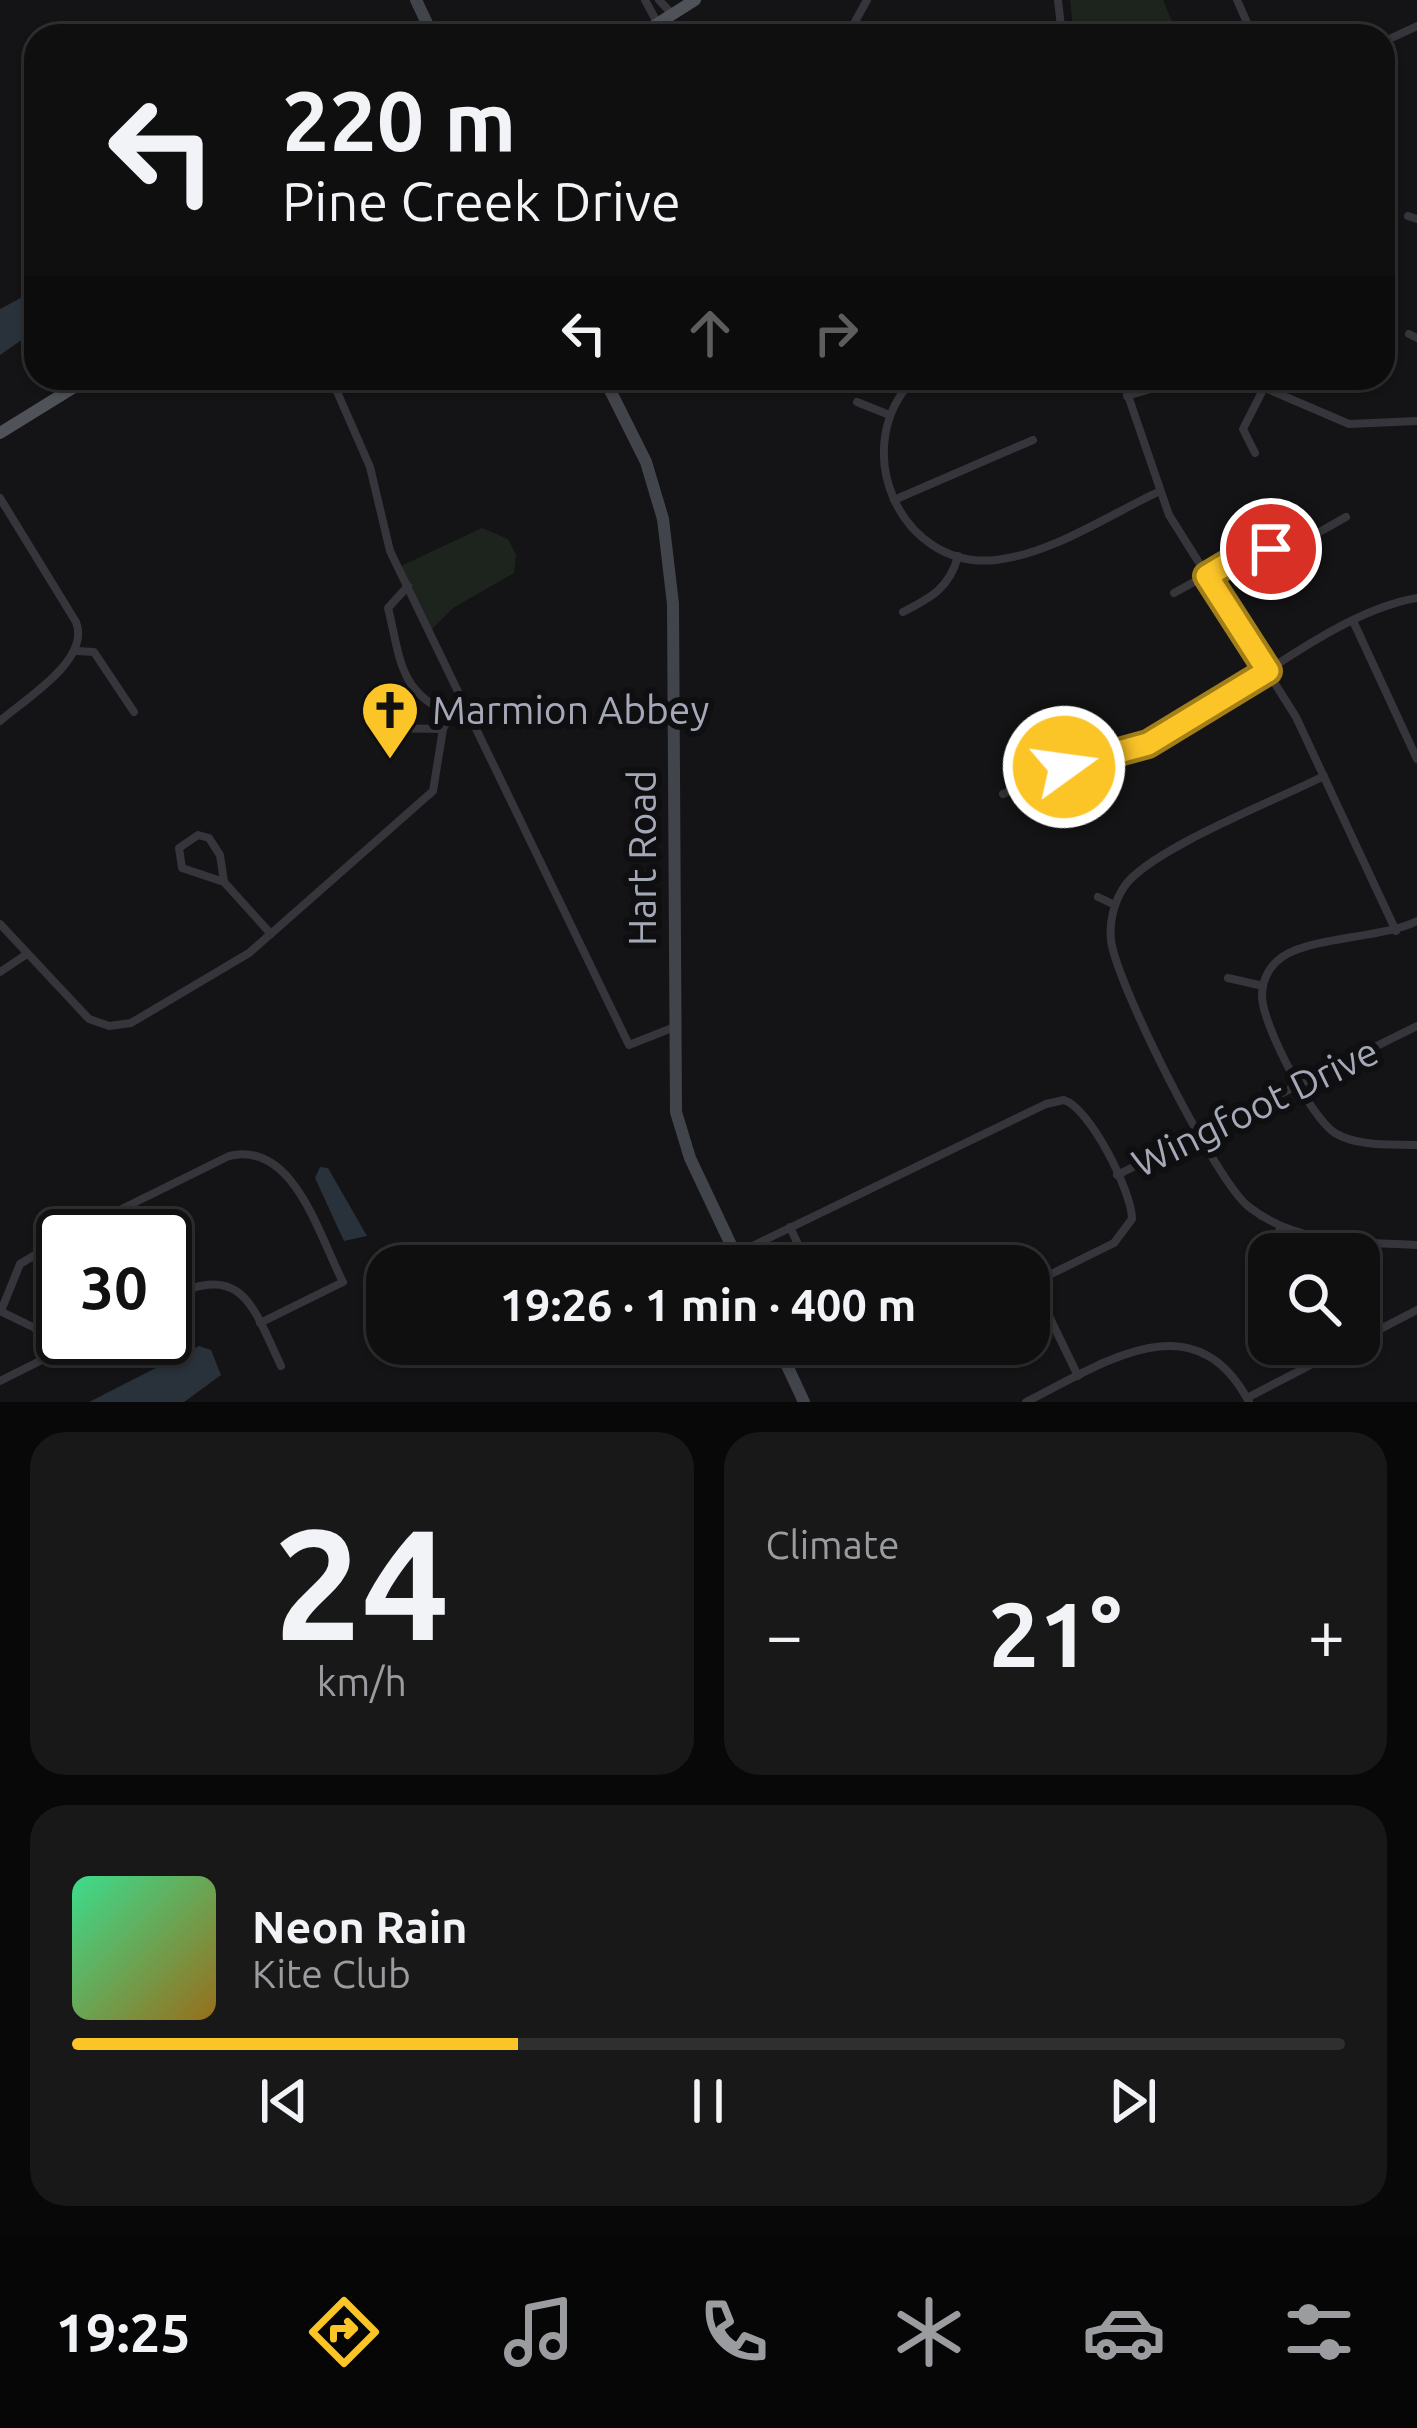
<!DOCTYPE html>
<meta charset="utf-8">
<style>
:root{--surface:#0f0f10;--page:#181819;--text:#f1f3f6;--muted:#9b9c9f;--line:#2f2f30;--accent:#fbc427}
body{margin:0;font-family:Ubuntu,sans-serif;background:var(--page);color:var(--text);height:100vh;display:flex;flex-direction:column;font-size:45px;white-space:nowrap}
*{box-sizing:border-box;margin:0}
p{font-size:39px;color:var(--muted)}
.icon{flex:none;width:66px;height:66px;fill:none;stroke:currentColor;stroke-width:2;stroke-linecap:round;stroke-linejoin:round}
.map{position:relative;height:1402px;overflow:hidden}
.sheet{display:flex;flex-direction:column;gap:30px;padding:30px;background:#080809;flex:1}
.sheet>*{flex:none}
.guide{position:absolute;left:24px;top:24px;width:1371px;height:366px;border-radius:36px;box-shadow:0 3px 9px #0004,0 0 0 3px var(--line);background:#0f0f10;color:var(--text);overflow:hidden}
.fabs{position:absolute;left:1248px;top:1233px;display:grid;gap:24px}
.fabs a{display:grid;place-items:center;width:132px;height:132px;border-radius:24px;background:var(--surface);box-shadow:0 3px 9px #0004,0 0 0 3px var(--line);font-size:60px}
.speed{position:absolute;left:36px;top:1209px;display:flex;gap:24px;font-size:60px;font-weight:700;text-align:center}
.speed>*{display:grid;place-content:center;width:156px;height:156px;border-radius:50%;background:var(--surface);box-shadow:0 3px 9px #0004,0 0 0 3px var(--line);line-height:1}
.speed .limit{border:6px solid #111;border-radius:18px;background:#fff;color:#111}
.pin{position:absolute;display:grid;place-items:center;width:102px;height:102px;color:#fff;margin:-51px;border:6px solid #fff;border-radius:50%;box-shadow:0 3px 12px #0007}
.me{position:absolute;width:132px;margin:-66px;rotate:76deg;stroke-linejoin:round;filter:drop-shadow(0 0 9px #0008)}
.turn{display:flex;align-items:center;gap:42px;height:252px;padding:0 60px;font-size:54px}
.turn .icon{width:156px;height:156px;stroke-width:2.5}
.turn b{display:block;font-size:84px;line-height:102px}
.lanes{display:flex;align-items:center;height:114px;padding:0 60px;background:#0003;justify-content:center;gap:60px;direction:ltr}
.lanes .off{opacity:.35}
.big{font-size:90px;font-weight:700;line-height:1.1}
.sheet .widget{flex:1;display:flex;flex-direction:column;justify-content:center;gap:18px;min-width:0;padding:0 42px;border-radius:36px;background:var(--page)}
.sheet .dial{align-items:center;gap:0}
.dial b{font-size:156px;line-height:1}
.song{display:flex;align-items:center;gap:36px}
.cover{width:144px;height:144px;border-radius:18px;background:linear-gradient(135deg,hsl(150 70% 55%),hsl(40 70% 35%))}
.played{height:12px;border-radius:6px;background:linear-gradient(90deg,var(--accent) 35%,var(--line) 35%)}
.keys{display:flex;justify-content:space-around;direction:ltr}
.heat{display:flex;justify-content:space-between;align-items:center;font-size:66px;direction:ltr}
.sheet .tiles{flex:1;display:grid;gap:30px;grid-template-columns:1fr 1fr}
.widget:last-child{grid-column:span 2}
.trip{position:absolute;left:366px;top:1245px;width:684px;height:120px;border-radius:36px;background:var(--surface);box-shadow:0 3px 9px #0004,0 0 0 3px var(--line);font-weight:700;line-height:120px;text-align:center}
.tab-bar{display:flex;height:192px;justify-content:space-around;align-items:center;background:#060606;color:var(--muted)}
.tab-bar .icon{width:84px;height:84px}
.tab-bar .active{color:var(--accent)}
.tab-bar b{font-size:54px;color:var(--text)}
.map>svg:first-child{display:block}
.green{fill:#1c241d}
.water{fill:#29313a}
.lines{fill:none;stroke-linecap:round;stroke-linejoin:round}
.street{stroke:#35353b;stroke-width:8}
.secondary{stroke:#42444b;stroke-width:12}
.primary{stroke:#50525a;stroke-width:12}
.route-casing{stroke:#a37f19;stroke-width:30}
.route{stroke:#fbc427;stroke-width:21}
.labels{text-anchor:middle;stroke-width:12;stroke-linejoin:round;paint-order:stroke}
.poi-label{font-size:39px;fill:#a5a9b7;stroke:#0f0f11;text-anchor:start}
.street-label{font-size:39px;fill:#a5a9b7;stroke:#0f0f11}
</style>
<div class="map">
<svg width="1417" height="1402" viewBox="0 0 1417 1402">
<rect width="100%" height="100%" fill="#141416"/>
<g class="green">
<path d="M1070 0H1163L1178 36H1074Z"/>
<path d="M482 528 508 539 516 555 514 573 453 608 432 629 401 566Z"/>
</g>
<g class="water">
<path d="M36 290V330L0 355V309Z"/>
<path d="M320 1167 328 1168 367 1236 344 1241 315 1178Z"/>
<path d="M199 1346 211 1350 221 1375 184 1402H89Z"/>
</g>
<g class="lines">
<g class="street">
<path d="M645 0 658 24"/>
<path d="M659 0 671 13"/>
<path d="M1058 0 1062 36"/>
<path d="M1237 0 1253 36"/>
<path d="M847 36 867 0"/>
<path d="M1383 42 1417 26"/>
<path d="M1408 216 1417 219"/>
<path d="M1409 334 1417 338"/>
<path d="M331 378 370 467 390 551 629 1045 672 1028"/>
<path d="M915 378C847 444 898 570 996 560 1051 554 1109 515 1158 492"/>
<path d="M1122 378 1169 515 1296 717 1396 931"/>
<path d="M1242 378 1349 424 1417 421"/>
<path d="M1127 396 1188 378"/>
<path d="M857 402 887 414"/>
<path d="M1255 453 1243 429 1269 378"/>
<path d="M0 498 76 622C91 660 25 699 0 721"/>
<path d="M894 500 1033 440"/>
<path d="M408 586 388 608C400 655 398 692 449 713"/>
<path d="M1174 593 1239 557 1307 539 1346 517"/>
<path d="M903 612C930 598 950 588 958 556"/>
<path d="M1354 623 1417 759"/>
<path d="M77 651 94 652 134 712"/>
<path d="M383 728 443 729"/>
<path d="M1324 776C1279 799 1148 850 1124 887 1114 902 1109 922 1111 940 1115 981 1216 1182 1249 1207 1298 1245 1359 1242 1417 1245"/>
<path d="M1003 794C1051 772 1103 765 1150 742 1232 704 1329 613 1417 598"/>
<path d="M224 882 182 868 179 848 198 835 209 838 220 855 224 882 271 934"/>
<path d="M1098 897 1115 905"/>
<path d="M1417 921C1379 940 1302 936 1276 962 1267 971 1262 983 1262 996 1262 1024 1311 1118 1335 1133 1358 1147 1391 1144 1417 1145"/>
<path d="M0 924 89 1019 109 1026 131 1023 249 953 433 791 443 729 460 696"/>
<path d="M0 972 27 954"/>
<path d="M1228 978 1263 986"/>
<path d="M1117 1175 1417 1026"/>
<path d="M790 1227 808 1266"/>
<path d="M67 1236 229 1156C294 1140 319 1236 343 1282L260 1323"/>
<path d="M736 1254 1046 1104 1064 1100C1090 1108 1132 1192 1132 1219L1114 1243 1029 1285"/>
<path d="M1266 1256 1281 1227"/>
<path d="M1033 1283 1078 1376"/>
<path d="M165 1299C242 1261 251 1302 281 1366"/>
<path d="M0 1311 35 1328 52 1354"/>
<path d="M1 1311 20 1264 63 1238"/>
<path d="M1359 1340 1417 1310"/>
<path d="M846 1344 872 1357 906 1344"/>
<path d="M0 1381 86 1338"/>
<path d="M1247 1398 1351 1344"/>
<path d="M1026 1402C1101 1365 1194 1297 1249 1402"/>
</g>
<g class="secondary">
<path d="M416 0 433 36"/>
<path d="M604 378 646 462 663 519 673 604 676 1112 690 1158 741 1266"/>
<path d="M777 1344 804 1402"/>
</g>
<g class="primary">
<path d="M638 36 695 0"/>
<path d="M0 433 89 378"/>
</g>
</g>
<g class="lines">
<defs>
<path id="route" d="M1064 767 1148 744 1268 671 1207 576 1239 557 1271 549"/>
</defs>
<use href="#route" class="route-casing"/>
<use href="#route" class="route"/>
</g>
<defs>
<symbol id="church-pin" viewBox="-11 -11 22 30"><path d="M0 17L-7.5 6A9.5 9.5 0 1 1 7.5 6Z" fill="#fbc427" stroke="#0f0f11"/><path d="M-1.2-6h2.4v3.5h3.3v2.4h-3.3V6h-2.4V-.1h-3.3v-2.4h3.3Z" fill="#111"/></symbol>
</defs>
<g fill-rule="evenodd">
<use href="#church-pin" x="357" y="677" width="66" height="90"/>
</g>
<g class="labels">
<g class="poi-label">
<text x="432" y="724">Marmion Abbey</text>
</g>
<g class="street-label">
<text transform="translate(642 858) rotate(-90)" y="14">Hart Road</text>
<text transform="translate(1255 1107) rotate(-26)" y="14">Wingfoot Drive</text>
</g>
</g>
</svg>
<div class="fabs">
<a><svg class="icon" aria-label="search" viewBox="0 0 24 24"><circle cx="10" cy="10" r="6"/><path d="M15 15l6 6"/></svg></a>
</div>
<div class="speed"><div class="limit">30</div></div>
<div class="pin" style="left:1271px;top:549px;background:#d93025"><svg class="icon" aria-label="arrive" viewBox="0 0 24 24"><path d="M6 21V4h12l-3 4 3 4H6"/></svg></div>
<svg class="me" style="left:1064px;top:767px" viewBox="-20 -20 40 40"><circle r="17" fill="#fbc427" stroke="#fff" stroke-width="3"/><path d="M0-11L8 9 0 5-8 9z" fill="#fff"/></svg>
<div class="trip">19:26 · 1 min · 400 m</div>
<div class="guide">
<div class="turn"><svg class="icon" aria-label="left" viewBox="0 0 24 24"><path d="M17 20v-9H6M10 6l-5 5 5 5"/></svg><div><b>220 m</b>Pine Creek Drive</div></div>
<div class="lanes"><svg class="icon" aria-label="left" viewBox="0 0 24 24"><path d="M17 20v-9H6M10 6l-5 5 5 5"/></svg><svg class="icon off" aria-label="ahead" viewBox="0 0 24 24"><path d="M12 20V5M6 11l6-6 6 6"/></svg><svg class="icon off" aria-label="right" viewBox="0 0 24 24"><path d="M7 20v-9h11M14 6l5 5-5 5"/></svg></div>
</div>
</div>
<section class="sheet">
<div class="tiles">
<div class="widget dial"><b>24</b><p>km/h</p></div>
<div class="widget"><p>Climate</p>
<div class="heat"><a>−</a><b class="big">21°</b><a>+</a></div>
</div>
<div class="widget">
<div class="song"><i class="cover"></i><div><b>Neon Rain</b><p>Kite Club</p></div></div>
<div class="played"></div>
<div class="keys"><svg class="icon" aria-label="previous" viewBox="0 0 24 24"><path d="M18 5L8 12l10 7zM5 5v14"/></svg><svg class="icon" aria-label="pause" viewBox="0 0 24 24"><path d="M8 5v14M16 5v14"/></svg><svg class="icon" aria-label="next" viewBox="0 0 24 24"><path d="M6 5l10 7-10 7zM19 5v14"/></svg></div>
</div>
</div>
</section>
<nav class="tab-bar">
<b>19:25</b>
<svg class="icon active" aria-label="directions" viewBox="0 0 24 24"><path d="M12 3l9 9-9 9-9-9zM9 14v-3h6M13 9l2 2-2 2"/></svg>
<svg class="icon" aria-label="music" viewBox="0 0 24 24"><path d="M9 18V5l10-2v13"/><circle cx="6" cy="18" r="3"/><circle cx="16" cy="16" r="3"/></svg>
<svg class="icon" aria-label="phone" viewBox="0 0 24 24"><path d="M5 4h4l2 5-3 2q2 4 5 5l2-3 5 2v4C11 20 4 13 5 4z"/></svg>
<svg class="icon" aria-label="climate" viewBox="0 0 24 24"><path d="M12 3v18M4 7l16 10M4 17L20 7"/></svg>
<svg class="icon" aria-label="car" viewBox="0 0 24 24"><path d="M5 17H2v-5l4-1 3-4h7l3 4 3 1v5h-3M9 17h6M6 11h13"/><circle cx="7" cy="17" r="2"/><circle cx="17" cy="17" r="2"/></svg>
<svg class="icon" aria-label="filters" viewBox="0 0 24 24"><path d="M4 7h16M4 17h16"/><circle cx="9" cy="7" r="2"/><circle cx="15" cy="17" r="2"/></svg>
</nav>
